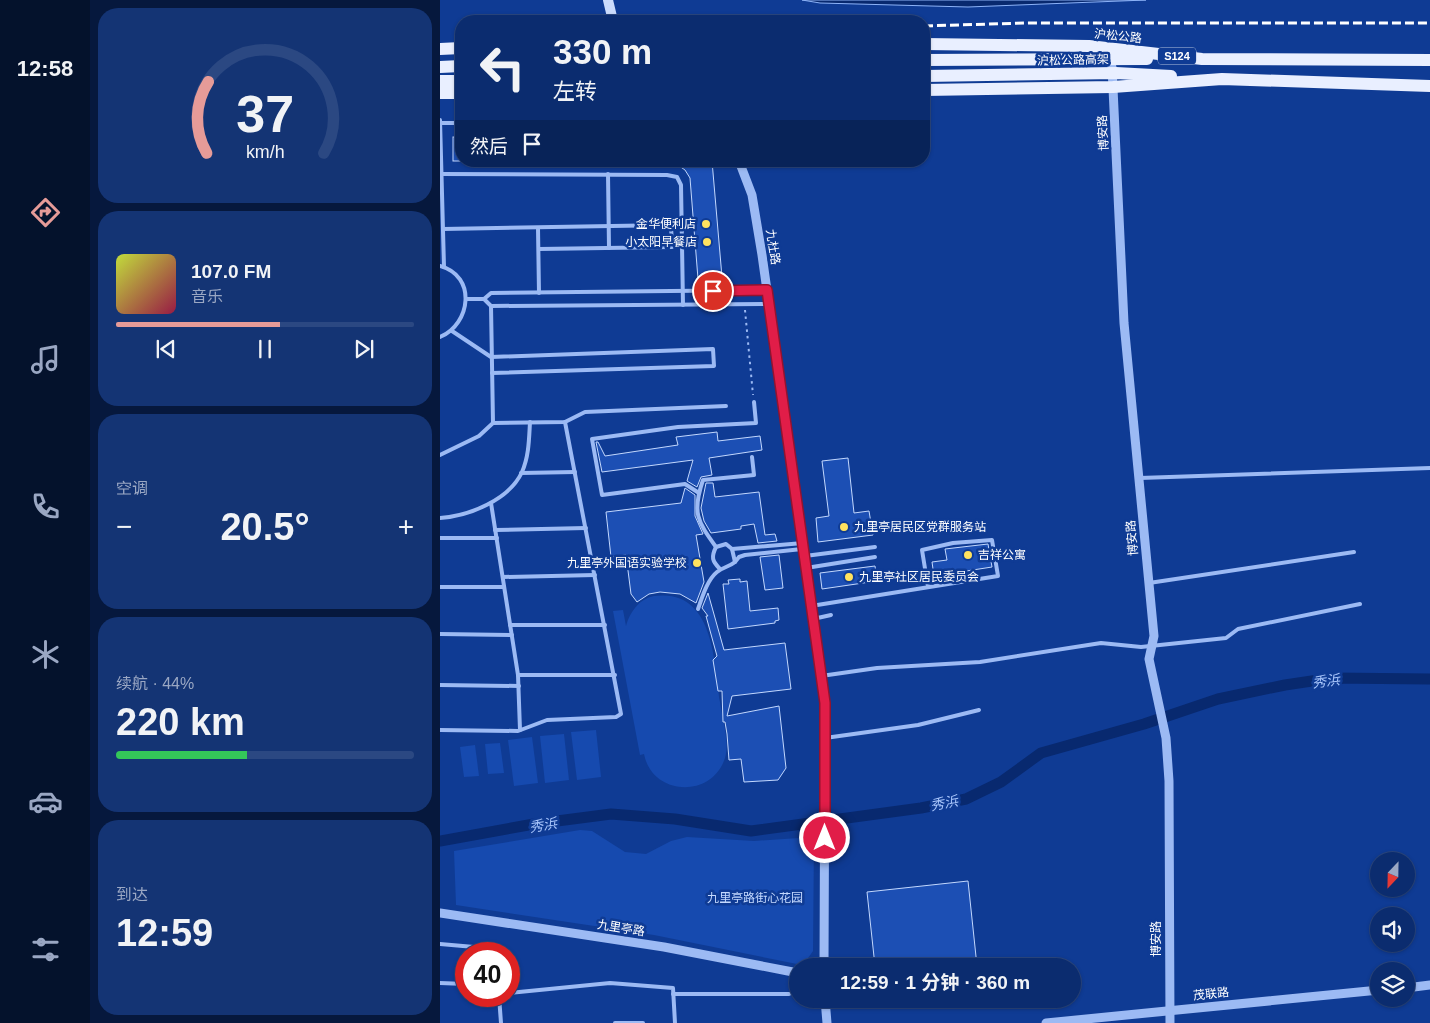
<!DOCTYPE html>
<html lang="zh">
<meta charset="utf-8">
<style>
:root{--surface:#0b2c6f;--page:#143474;--text:#f1f3f6;--muted:#9aa7c3;--line:#2b4882;--accent:#e69b98}
body{margin:0;font-family:Arial,"Noto Sans SC",sans-serif;background:var(--page);color:var(--text);height:100vh;display:flex;flex-direction:column;font-size:19px;white-space:nowrap}
*{box-sizing:border-box;margin:0}
p{font-size:16px;color:var(--muted)}
.icon{flex:none;width:28px;height:28px;fill:none;stroke:currentColor;stroke-width:2;stroke-linecap:round;stroke-linejoin:round}
.map{position:relative;flex:1;overflow:hidden}
.side{display:flex;flex-direction:column;gap:8px;padding:8px;background:#06183d;width:350px}
.side>*{flex:none}
.hud{position:absolute;left:15px;top:15px;width:475px;height:152px;border-radius:20px;box-shadow:0 1px 4px #0004,0 0 0 1px var(--line);background:#0b2c6f;color:var(--text);overflow:hidden}
.needle{width:32px;rotate:202deg}
.fabs{position:absolute;left:930px;top:852px;display:grid;gap:10px}
.fabs a{display:grid;place-items:center;width:45px;height:45px;border-radius:50%;background:var(--surface);box-shadow:0 1px 4px #0004,0 0 0 1px var(--line);font-size:25px}
.speed{position:absolute;left:15px;top:942px;display:flex;gap:10px;font-size:25px;font-weight:700;text-align:center}
.speed>*{display:grid;place-content:center;width:65px;height:65px;border-radius:50%;background:var(--surface);box-shadow:0 1px 4px #0004,0 0 0 1px var(--line);line-height:1}
.speed .limit{border:8px solid #d22;background:#fff;color:#111}
.pin{position:absolute;display:grid;place-items:center;width:42px;height:42px;color:#fff;margin:-21px;border:2px solid #fff;border-radius:50%;box-shadow:0 1px 5px #0007}
.me{position:absolute;width:55px;margin:-28px;rotate:0deg;stroke-linejoin:round;filter:drop-shadow(0 0 4px #0008)}
.turn{display:flex;align-items:center;gap:18px;height:105px;padding:0 15px;font-size:22px}
.turn .icon{width:65px;height:65px;stroke-width:2.5}
.turn b{display:block;font-size:35px;line-height:42px}
.then{display:flex;align-items:center;height:48px;padding:0 15px;background:#0003;gap:10px;font-size:19px}
.big{font-size:38px;font-weight:700;line-height:1.1}
.side .widget{flex:1;display:flex;flex-direction:column;justify-content:center;gap:8px;min-width:0;padding:0 18px;border-radius:20px;background:var(--page)}
.side .dial{align-items:center;gap:0}
.dial svg{height:130px;overflow:visible;fill:none;stroke:var(--line);stroke-width:7;stroke-linecap:round;text-anchor:middle}
.dial text{fill:var(--text);stroke:none}
.song{display:flex;align-items:center;gap:15px}
.cover{width:60px;height:60px;border-radius:8px;background:linear-gradient(135deg,hsl(70 70% 55%),hsl(340 70% 35%))}
.played{height:5px;border-radius:2px;background:linear-gradient(90deg,var(--accent) 55%,var(--line) 55%)}
.keys{display:flex;justify-content:space-around;direction:ltr}
.heat{display:flex;justify-content:space-between;align-items:center;font-size:28px;direction:ltr}
.charge{height:8px;border-radius:4px;background:linear-gradient(90deg,#34c759 44%,var(--line) 0)}
.trip{position:absolute;left:349px;top:958px;width:292px;height:50px;border-radius:25px;background:var(--surface);box-shadow:0 1px 4px #0004,0 0 0 1px var(--line);font-weight:700;line-height:50px;text-align:center}
main{display:flex;flex:1;min-height:0}
.tab-bar{display:flex;flex-direction:column;width:90px;justify-content:space-around;align-items:center;background:#04122c;color:var(--muted)}
.tab-bar .icon{width:35px;height:35px}
.tab-bar .current{color:var(--accent)}
.tab-bar b{font-size:22px;color:var(--text)}
.map>svg:first-child{display:block}
.green{fill:#164aaf}
.water{fill:#08296f;stroke:#8db3f8}
.lines{fill:none;stroke-linecap:round;stroke-linejoin:round}
.canal{stroke:#08296f;stroke-width:11}
.building{fill:#1c4fb4;stroke:#c3d8fe}
.path{stroke:#9cbaf4;stroke-width:2;stroke-dasharray:2.5 4;stroke-linecap:butt}
.service{stroke:#9cbaf4;stroke-width:4}
.tertiary{stroke:#9cbaf4;stroke-width:9}
.secondary{stroke:#cbdcfd;stroke-width:10}
.primary{stroke:#e9efff;stroke-width:12}
.rail{stroke:#fff;stroke-width:3;stroke-dasharray:9 4;stroke-linecap:butt}
.route-casing{stroke:#92132f;stroke-width:12}
.route{stroke:#e11d48;stroke-width:9}
.poi-dot{fill:#ffe25f;stroke:#0f3b94;stroke-width:2}
.labels{text-anchor:middle;stroke-width:5;stroke-linejoin:round;paint-order:stroke}
.shield{fill:#0f3b94;stroke:#b7c4df;stroke-width:1}
.shield-label{font-size:11px;font-weight:bold;fill:#fff}
.street-label{font-size:12px;fill:#fff;stroke:#0f3b94}
.poi-label{font-size:12px;fill:#fff;stroke:#0f3b94;text-anchor:end}
.park-label{font-size:12px;fill:#c3d8fe;stroke:#0f3b94}
.water-label{font-size:14px;font-style:italic;fill:#a8c5fb;stroke:#0f3b94}
</style>
<main>
<nav class="tab-bar">
<b>12:58</b>
<svg class="icon current" aria-label="directions" viewBox="0 0 24 24"><path d="M12 3l9 9-9 9-9-9zM9 14v-3h6M13 9l2 2-2 2"/></svg>
<svg class="icon" aria-label="music" viewBox="0 0 24 24"><path d="M9 18V5l10-2v13"/><circle cx="6" cy="18" r="3"/><circle cx="16" cy="16" r="3"/></svg>
<svg class="icon" aria-label="phone" viewBox="0 0 24 24"><path d="M5 4h4l2 5-3 2q2 4 5 5l2-3 5 2v4C11 20 4 13 5 4z"/></svg>
<svg class="icon" aria-label="climate" viewBox="0 0 24 24"><path d="M12 3v18M4 7l16 10M4 17L20 7"/></svg>
<svg class="icon" aria-label="car" viewBox="0 0 24 24"><path d="M5 17H2v-5l4-1 3-4h7l3 4 3 1v5h-3M9 17h6M6 11h13"/><circle cx="7" cy="17" r="2"/><circle cx="17" cy="17" r="2"/></svg>
<svg class="icon" aria-label="filters" viewBox="0 0 24 24"><path d="M4 7h16M4 17h16"/><circle cx="9" cy="7" r="2"/><circle cx="15" cy="17" r="2"/></svg>
</nav>
<section class="side">
<div class="widget dial"><svg viewBox="0 0 100 80">
<path d="M14 69A42 42 0 1 1 86 69"/>
<path d="M14 69A42 42 0 0 1 15 25" stroke="#e69b98"/>
<text x="50" y="56" font-size="32" font-weight="700">37</text>
<text x="50" y="72" font-size="11">km/h</text>
</svg></div>
<div class="widget">
<div class="song"><i class="cover"></i><div><b>107.0 FM</b><p>音乐</p></div></div>
<div class="played"></div>
<div class="keys"><svg class="icon" aria-label="previous" viewBox="0 0 24 24"><path d="M18 5L8 12l10 7zM5 5v14"/></svg><svg class="icon" aria-label="pause" viewBox="0 0 24 24"><path d="M8 5v14M16 5v14"/></svg><svg class="icon" aria-label="next" viewBox="0 0 24 24"><path d="M6 5l10 7-10 7zM19 5v14"/></svg></div>
</div>
<div class="widget"><p>空调</p>
<div class="heat"><a>−</a><b class="big">20.5°</b><a>+</a></div>
</div>
<div class="widget"><p>续航 · 44%</p><b class="big">220 km</b><div class="charge"></div></div>
<div class="widget"><p>到达</p><b class="big">12:59</b></div>
</section>
<div class="map">
<svg width="990" height="1023" viewBox="0 0 990 1023">
<rect width="100%" height="100%" fill="#0f3b94"/>
<g class="green">
<path d="M214 596C274 588 274 661 280 702 282 718 290 742 285 758 272 799 212 796 204 754L200 755 173 611 183 610 186 626C190 612 199 599 214 596Z"/>
<path d="M156 730 161 777 137 780 131 732Z"/>
<path d="M124 734 129 780 105 783 100 736Z"/>
<path d="M92 737 98 783 74 786 68 740Z"/>
<path d="M60 743 64 773 48 774 45 744Z"/>
<path d="M35 745 39 776 24 777 20 747Z"/>
<path d="M140 830 152 831 185 852 206 854 231 841 247 837 314 841 374 837 373 951 366 961 357 964 214 935 16 905 14 851Z"/>
</g>
<path class="water" d="M362 0H706L528 7 380 3Z"/>
<g class="lines">
<path class="canal" d="M0 841 94 824 171 814 235 819 311 831 481 808 526 799 561 782 601 753 704 724 778 699 845 685 892 678 990 679"/>
</g>
<g class="building">
<rect x="13" y="137" width="8" height="24"/>
<path d="M232 161H272L282 277 258 279 250 178 245 170Z"/>
<path d="M277 432 278 441 320 436 322 450 269 458 272 475 261 477 257 487 247 481 253 460 162 472 156 442H158L165 456 238 445 236 437Z"/>
<path d="M408 458 414 513 429 511 433 535 378 542 376 518 389 516 382 461Z"/>
<path d="M266 483H273L275 497 319 492 325 535 335 534 337 541 318 543 314 524 301 526V529L271 533 264 521 261 508Z"/>
<path d="M245 488 255 495V516L263 534 256 535 264 582 256 603 240 594 220 592 209 594 197 602 191 594 186 555 171 557 166 512 241 503Z"/>
<path d="M548 544 552 567 494 576 492 562 507 560 505 549Z"/>
<path d="M339 555 343 588 325 590 320 557Z"/>
<path d="M435 566 437 581 382 589 380 573Z"/>
<path d="M300 579V582L307 581 310 611 338 608 339 620 335 621V623L288 629 283 584H289L288 580Z"/>
<path d="M268 593 284 650 345 643 351 689 292 696 287 716 339 706 346 768 338 780 304 782 301 759 289 760 287 734 285 722H283L282 691H278L273 660 277 656 266 616H268L262 608Z"/>
<path d="M528 881 537 966H435L427 892Z"/>
</g>
<g class="lines">
<path class="path" d="M305 310 313 395"/>
<g class="service">
<path d="M0 120 4 267"/>
<path d="M0 123H21"/>
<path d="M0 174 227 175 237 177 241 185 243 305"/>
<path d="M168 174 169 248"/>
<path d="M98 228 99 293"/>
<path d="M3 229 231 225 232 247 99 249"/>
<path d="M0 266C37 276 31 324 0 337"/>
<path d="M26 299H44L51 293 326 290"/>
<path d="M44 299 51 306 329 304"/>
<path d="M12 331 51 357 273 349 274 366 52 373"/>
<path d="M53 423 125 422 145 412 286 406"/>
<path d="M0 455 39 436 53 423 51 306"/>
<path d="M81 473 135 472"/>
<path d="M700 478 990 468"/>
<path d="M259 493 245 484 162 495 152 439 238 427 316 423 314 402"/>
<path d="M51 503 78 675 80 730"/>
<path d="M0 518C29 516 69 500 82 472 89 456 89 439 90 422"/>
<path d="M55 530 146 528"/>
<path d="M0 538H57"/>
<path d="M276 547C257 521 252 512 263 480L314 475 312 457"/>
<path d="M292 549 363 543"/>
<path d="M365 556 435 547"/>
<path d="M295 562 299 557 305 555 362 549"/>
<path d="M366 568 435 557"/>
<path d="M63 577 155 575"/>
<path d="M709 583 914 552"/>
<path d="M0 587H64"/>
<path d="M371 606 558 576 552 540 513 543 482 550 488 587"/>
<path d="M258 609C262 598 267 580 277 572 283 567 289 567 295 562L292 549 286 544 276 547C271 557 272 561 280 569"/>
<path d="M373 619 391 615"/>
<path d="M70 625H165"/>
<path d="M0 634 72 635"/>
<path d="M78 675H175"/>
<path d="M381 676 437 668 540 662 661 643 701 647 786 638 798 629 920 604"/>
<path d="M0 685 79 686"/>
<path d="M0 730 78 731 107 720 176 717 181 714 125 422"/>
<path d="M385 738 478 725 539 710"/>
<path d="M0 944 57 949V954"/>
<path d="M0 983 26 984"/>
<path d="M69 993 170 983 233 988 235 1023"/>
<path d="M233 994H349"/>
<path d="M59 996 61 1023"/>
<path d="M175 1023H203"/>
</g>
<g class="tertiary">
<path d="M672 67 684 323 714 636 709 659 726 738 729 781 730 1023"/>
<path d="M299 161 312 195 322 255 385 703 384 966"/>
<path d="M0 913 224 947 358 973"/>
<path d="M966 988 990 985"/>
<path d="M385 999 387 1023"/>
<path d="M606 1023 939 990"/>
</g>
<path class="secondary" d="M168 0 173 21"/>
<g class="primary">
<path d="M484 44 649 46 762 59 990 60"/>
<path d="M0 49 21 48"/>
<path d="M484 60 707 59"/>
<path d="M0 67 21 66"/>
<path d="M484 76 676 73 731 76"/>
<path d="M0 81H21"/>
<path d="M484 90 673 87 782 79 990 86"/>
<path d="M0 93H21"/>
</g>
<g class="rail">
<path d="M213 18 309 21"/>
<path d="M484 26 586 23H990"/>
</g>
</g>
<g class="lines">
<defs>
<path id="route" d="M273 291 327 290 385 703V838"/>
</defs>
<use href="#route" class="route-casing"/>
<use href="#route" class="route"/>
</g>
<g class="poi-dot">
<circle cx="266" cy="224" r="5"/>
<circle cx="267" cy="242" r="5"/>
<circle cx="404" cy="527" r="5"/>
<circle cx="528" cy="555" r="5"/>
<circle cx="257" cy="563" r="5"/>
<circle cx="409" cy="577" r="5"/>
</g>
<g class="labels">
<rect class="shield" x="718" y="47.5" width="38" height="17" rx="4"/>
<g class="shield-label">
<text x="737" y="60">S124</text>
</g>
<g class="street-label">
<text transform="translate(678 36) rotate(6)" y="4">沪松公路</text>
<text transform="translate(633 60) rotate(-1)" y="4">沪松公路高架</text>
<text transform="translate(663 133) rotate(-93)" y="4">博安路</text>
<text transform="translate(333 247) rotate(81)" y="4">九杜路</text>
<text transform="translate(692 538) rotate(-95)" y="4">博安路</text>
<text transform="translate(181 928) rotate(9)" y="4">九里亭路</text>
<text transform="translate(716 939) rotate(-90)" y="4">博安路</text>
<text transform="translate(771 994) rotate(-6)" y="4">茂联路</text>
</g>
<g class="poi-label">
<text x="256" y="228">金华便利店</text>
<text x="257" y="246">小太阳早餐店</text>
<text x="414" y="531" text-anchor="start">九里亭居民区党群服务站</text>
<text x="538" y="559" text-anchor="start">吉祥公寓</text>
<text x="247" y="567">九里亭外国语实验学校</text>
<text x="419" y="581" text-anchor="start">九里亭社区居民委员会</text>
</g>
<g class="park-label">
<text x="315" y="902">九里亭路街心花园</text>
</g>
<g class="water-label">
<text transform="translate(886 681) rotate(-7)" y="5">秀浜</text>
<text transform="translate(504 803) rotate(-11)" y="5">秀浜</text>
<text transform="translate(103 825) rotate(-9)" y="5">秀浜</text>
</g>
</g>
</svg>
<div class="fabs">
<a><svg class="needle" viewBox="-14 -14 28 28"><path d="M0-13l5 13h-10z" fill="#e53935"/><path d="M0 13l5-13h-10z" fill="#9aa7c3"/></svg></a>
<a><svg class="icon" aria-label="sound" viewBox="0 0 24 24"><path d="M4 9h4l5-4v14l-5-4H4zM17 9q2 3 0 6"/></svg></a>
<a><svg class="icon" aria-label="layers" viewBox="0 0 24 24"><path d="M12 4l9 5-9 5-9-5zM3 14l9 5 9-5"/></svg></a>
</div>
<div class="speed"><div class="limit">40</div></div>
<div class="pin" style="left:273px;top:291px;background:#d93025"><svg class="icon" aria-label="arrive" viewBox="0 0 24 24"><path d="M6 21V4h12l-3 4 3 4H6"/></svg></div>
<svg class="me" style="left:385px;top:838px" viewBox="-20 -20 40 40"><circle r="17" fill="#e11d48" stroke="#fff" stroke-width="3"/><path d="M0-11L8 9 0 5-8 9z" fill="#fff"/></svg>
<div class="trip">12:59 · 1 分钟 · 360 m</div>
<div class="hud">
<div class="turn"><svg class="icon" aria-label="left" viewBox="0 0 24 24"><path d="M17 20v-9H6M10 6l-5 5 5 5"/></svg><div><b>330 m</b>左转</div></div>
<div class="then">然后<svg class="icon" aria-label="arrive" viewBox="0 0 24 24"><path d="M6 21V4h12l-3 4 3 4H6"/></svg></div>
</div>
</div>
</main>
